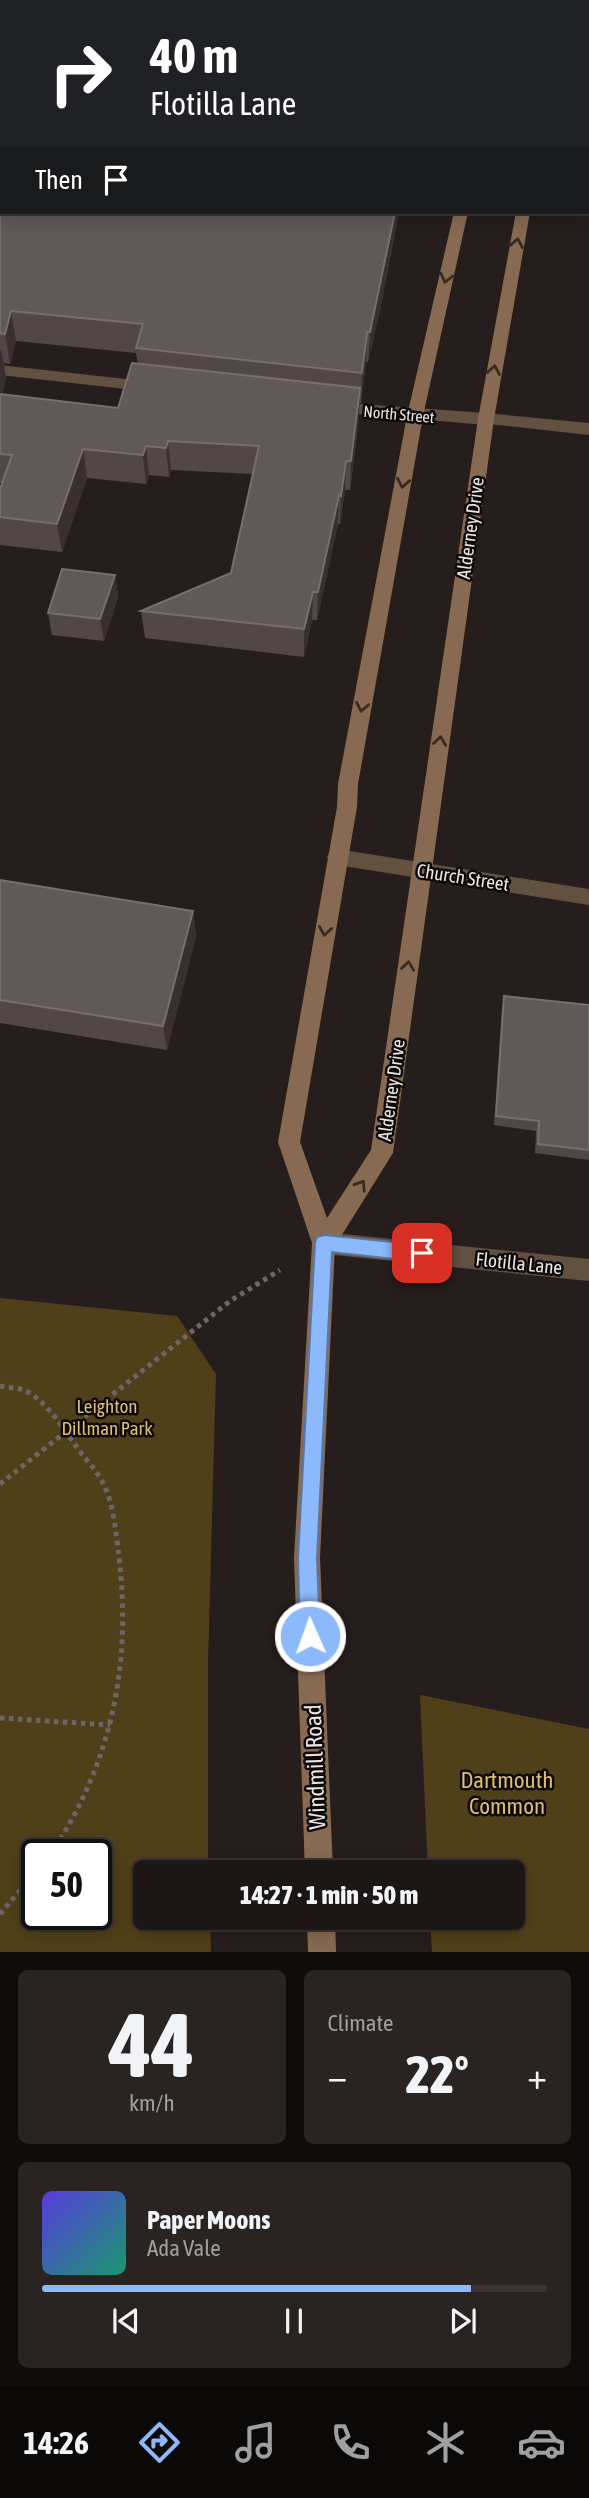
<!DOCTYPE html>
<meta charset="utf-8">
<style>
:root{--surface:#1c1615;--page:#292322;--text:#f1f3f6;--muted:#a09fa0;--line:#3a3534;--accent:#8cb9fc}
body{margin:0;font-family:"Asap Condensed",sans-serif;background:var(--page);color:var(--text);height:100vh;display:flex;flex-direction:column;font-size:26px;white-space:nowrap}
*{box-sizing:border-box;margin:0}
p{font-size:23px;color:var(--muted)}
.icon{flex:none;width:38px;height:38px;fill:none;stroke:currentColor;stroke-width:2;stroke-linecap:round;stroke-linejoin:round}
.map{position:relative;height:1952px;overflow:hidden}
.panel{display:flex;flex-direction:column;gap:18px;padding:18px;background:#0f0c0c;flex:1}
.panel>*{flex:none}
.guide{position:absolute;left:0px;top:0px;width:590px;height:214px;box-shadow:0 4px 18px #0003,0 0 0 2px var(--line);background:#202124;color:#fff;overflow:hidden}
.speed{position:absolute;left:21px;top:1839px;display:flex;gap:14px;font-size:35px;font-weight:700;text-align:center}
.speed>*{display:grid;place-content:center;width:91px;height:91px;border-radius:50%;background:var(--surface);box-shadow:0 4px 18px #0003,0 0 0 2px var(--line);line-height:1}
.speed .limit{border:4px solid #111;border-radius:10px;background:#fff;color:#111}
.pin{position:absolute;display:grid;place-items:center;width:60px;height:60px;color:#fff;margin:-30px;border-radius:14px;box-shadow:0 4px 10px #0006}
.me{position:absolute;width:77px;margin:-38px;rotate:358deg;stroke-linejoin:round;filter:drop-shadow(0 0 5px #0008)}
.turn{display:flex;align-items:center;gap:24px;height:147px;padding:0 35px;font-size:32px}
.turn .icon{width:91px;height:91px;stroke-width:2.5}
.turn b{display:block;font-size:49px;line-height:60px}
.then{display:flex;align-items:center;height:66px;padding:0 35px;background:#0003;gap:14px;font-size:26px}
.big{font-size:52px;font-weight:800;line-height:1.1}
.panel .widget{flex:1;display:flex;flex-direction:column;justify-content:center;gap:10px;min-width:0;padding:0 24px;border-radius:10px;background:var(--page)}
.panel .dial{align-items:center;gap:0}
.dial b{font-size:91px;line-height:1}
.song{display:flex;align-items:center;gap:21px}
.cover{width:84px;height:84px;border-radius:10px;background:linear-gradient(135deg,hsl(250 70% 55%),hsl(160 70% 35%))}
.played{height:7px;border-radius:4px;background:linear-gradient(90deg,var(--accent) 85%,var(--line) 85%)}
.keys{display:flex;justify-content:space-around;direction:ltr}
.heat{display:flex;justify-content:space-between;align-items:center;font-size:38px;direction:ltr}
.panel .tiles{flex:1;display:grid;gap:18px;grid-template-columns:1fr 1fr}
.widget:last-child{grid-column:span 2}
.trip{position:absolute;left:133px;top:1860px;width:392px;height:70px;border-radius:10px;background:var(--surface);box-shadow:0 4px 18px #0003,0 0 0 2px var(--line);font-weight:800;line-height:70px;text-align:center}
.dock{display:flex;height:112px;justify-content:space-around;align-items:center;background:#0b0908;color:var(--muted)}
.dock .icon{width:49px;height:49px}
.dock .on{color:var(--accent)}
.dock b{font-size:32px;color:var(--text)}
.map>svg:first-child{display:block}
.green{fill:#50401a;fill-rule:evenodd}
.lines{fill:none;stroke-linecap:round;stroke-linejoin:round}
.path{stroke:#6d6664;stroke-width:5;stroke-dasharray:4.5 4.5;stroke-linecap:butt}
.service{fill:#625041;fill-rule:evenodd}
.minor{fill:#625041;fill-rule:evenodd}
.secondary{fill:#886a52;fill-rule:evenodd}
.wall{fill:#514749;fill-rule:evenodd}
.shaded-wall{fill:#392f30}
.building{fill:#615859;stroke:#776e6f;stroke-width:2}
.oneway{stroke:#382b22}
.route{fill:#8cb9fc;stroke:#5b78a4;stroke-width:2}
.labels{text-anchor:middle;stroke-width:5;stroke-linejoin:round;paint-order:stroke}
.far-street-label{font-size:16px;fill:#ebe5e3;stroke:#0d0908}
.street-label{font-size:19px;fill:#ebe5e3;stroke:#0d0908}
.park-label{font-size:19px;fill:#dfbe6e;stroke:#0d0908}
.near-street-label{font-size:23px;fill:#ebe5e3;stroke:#0d0908}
.near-park-label{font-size:23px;fill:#dfbe6e;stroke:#0d0908}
</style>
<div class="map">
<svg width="589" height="1952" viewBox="0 0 589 1952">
<rect width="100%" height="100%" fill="#261e1c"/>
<g class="green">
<path d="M0 1298 177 1316 216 1374 208 1664V1872H145V1918H210L211 1952H0ZM96 1855V1914H37V1855Z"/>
<path d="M420 1695 589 1729V1952H432L430 1918H513V1872H428Z"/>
</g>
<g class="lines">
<g class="path">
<path d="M0 1386C8 1388 18 1387 26 1391 46 1401 63 1428 76 1446 85 1459 97 1470 104 1485 114 1506 116 1534 119 1557 132 1665 111 1765 50 1855"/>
<path d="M0 1484 230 1301 280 1270"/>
<path d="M0 1718 110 1725"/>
<path d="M0 1914 37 1870"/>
</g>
<path class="service" d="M486 413 589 423V435L480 423 478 419Z"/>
<g class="minor">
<path d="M47 0H61L47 2Z"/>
<rect x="588" y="96" width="1" height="8"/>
<path d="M0 106H2L0 117Z"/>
<path d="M0 365 153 382 161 387 153 392 0 375Z"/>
<path d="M331 402 486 413 494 419 486 425 325 411 323 407Z"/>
<path d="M337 849 589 889V905L337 865 330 863 327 857 330 851Z"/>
<path d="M324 1232 589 1259V1281L324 1254 316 1251 312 1243 316 1235Z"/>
</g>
<g class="secondary">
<rect x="486" y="0" width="14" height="2"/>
<rect x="547" y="0" width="14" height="2"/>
<rect x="0" y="47" width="2" height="8"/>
<path d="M454 212H468L423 416 358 784 357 807 300 1142 327 1218 371 1150 478 419 516 212H530L494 419 393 1153 335 1246 320 1558 333 1872H305L294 1558 312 1243 278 1142 337 807 338 784 407 416Z"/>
<path d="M307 1918H335L336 1952H308Z"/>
</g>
</g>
<g class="wall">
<path d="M0 175 2 212H399L380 310 368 362H366L361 403H359V418L350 490H345L340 524H338L317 620H312L304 657 145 638 141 611 231 573 253 474 171 470 169 477 149 475 146 484 87 478 62 552 0 545V489L2 483H0ZM16 341 136 353 138 364 118 408 2 394 6 378 4 363 10 364Z"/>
<path d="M115 575 118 597 104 641 52 635 48 613Z"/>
<path d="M0 880 193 911 196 936 167 1050 0 1023Z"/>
<path d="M504 996 589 1005V1160L535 1153 536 1131 494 1125 502 1007Z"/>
</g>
<g class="shaded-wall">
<path d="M395 212H399L380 310 368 362 370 332Z"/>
<path d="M11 311 16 341 10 364 5 334Z"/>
<path d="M367 332 366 362 361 403 362 373Z"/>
<path d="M1 349 6 378 0 404V352Z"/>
<path d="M360 388 359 418 350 490 351 461Z"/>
<path d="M168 441 171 470 169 477 166 448Z"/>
<path d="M146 446 149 475 146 484 143 455Z"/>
<path d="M83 449 87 478 62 552 57 524Z"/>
<path d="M346 461 345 490 340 524 341 496Z"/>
<path d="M339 495 338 524 317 620 318 592Z"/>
<path d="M115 575 118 597 104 641 100 619Z"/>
<path d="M313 592 312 620 304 657V629Z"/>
<path d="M193 911 196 936 167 1050 163 1026Z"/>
</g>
<g class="building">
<path d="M251 0H421L420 2H250Z"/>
<path d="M0 175H2V212H395L370 332H367L362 373 136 348 143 324 11 311 5 334 0 333Z"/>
<path d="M132 363 360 388 351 461H346L341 496 339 495 318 592H313L304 629 141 611 231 573 259 446 168 441 166 448 146 446 143 455 83 449 57 524 0 517V489L12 455 0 454V394L118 408Z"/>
<path d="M62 569 115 575 100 619 48 613Z"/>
<path d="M0 880 193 911 163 1026 0 1000Z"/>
<path d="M504 996 589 1005V1150L538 1144 539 1121 496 1116Z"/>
</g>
<defs><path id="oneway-chevron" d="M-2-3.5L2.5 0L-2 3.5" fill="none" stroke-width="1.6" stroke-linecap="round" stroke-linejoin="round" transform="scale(1.75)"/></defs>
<g class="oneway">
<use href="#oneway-chevron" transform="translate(517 243) rotate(-80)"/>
<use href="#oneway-chevron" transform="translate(446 278) rotate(103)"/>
<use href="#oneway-chevron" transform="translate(494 370) rotate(-80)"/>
<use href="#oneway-chevron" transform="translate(403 483) rotate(100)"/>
<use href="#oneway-chevron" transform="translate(362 707) rotate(100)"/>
<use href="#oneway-chevron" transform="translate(440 741) rotate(-82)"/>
<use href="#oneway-chevron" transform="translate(325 931) rotate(99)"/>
<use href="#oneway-chevron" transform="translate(408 966) rotate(-82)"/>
<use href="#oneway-chevron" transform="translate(361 1185) rotate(-57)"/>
</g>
<path class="route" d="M324 1235 422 1245 429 1247 431 1253 429 1259 422 1262 332 1252 317 1558 320 1636 317 1643 310 1646 303 1643 300 1636 298 1558 315 1243 317 1237Z"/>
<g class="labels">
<g class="far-street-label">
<text transform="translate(399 414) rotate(5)" y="6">North Street</text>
</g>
<g class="street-label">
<text transform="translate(470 528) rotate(-82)" y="7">Alderney Drive</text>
<text transform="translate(463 877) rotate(9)" y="7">Church Street</text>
<text transform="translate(391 1090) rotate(-82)" y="7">Alderney Drive</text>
<text transform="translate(519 1263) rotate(6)" y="7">Flotilla Lane</text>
</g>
<g class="park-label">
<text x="107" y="1413">Leighton<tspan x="107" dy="22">Dillman Park</tspan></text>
</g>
<g class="near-street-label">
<text transform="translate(315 1767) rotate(-92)" y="8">Windmill Road</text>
</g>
<g class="near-park-label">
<text x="507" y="1788">Dartmouth<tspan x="507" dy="26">Common</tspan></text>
</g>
</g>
</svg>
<div class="speed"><div class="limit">50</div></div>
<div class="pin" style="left:422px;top:1253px;background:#d93025"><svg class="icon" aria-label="arrive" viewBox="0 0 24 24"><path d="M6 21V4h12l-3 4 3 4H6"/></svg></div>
<svg class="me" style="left:310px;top:1636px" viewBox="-20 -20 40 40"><circle r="17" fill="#8cb9fc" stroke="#fff" stroke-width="3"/><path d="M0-11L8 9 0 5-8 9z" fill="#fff"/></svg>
<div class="trip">14:27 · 1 min · 50 m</div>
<div class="guide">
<div class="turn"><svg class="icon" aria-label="right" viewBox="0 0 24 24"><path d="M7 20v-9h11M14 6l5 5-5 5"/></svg><div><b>40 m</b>Flotilla Lane</div></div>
<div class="then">Then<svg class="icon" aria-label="arrive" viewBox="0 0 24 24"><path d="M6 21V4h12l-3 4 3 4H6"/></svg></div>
</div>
</div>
<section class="panel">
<div class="tiles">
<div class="widget dial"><b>44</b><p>km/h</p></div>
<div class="widget"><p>Climate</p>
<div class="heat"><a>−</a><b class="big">22°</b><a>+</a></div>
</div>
<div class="widget">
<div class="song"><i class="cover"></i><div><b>Paper Moons</b><p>Ada Vale</p></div></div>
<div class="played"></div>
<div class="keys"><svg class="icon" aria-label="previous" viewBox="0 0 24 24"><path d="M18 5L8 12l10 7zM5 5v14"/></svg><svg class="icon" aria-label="pause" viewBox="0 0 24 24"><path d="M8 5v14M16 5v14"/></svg><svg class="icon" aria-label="next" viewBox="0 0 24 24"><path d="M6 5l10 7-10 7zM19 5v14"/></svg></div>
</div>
</div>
</section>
<nav class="dock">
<b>14:26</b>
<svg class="icon on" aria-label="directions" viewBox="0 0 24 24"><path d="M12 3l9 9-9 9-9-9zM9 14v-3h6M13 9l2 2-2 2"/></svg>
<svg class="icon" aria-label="music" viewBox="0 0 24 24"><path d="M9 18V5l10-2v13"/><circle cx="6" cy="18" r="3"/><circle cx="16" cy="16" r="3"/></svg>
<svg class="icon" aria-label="phone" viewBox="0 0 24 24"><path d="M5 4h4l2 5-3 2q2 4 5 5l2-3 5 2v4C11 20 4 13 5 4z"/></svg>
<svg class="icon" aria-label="climate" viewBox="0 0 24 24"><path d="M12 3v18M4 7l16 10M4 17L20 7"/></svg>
<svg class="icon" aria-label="car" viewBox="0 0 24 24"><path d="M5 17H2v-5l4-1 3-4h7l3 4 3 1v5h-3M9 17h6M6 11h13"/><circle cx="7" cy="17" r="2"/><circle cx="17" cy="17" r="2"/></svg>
</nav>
